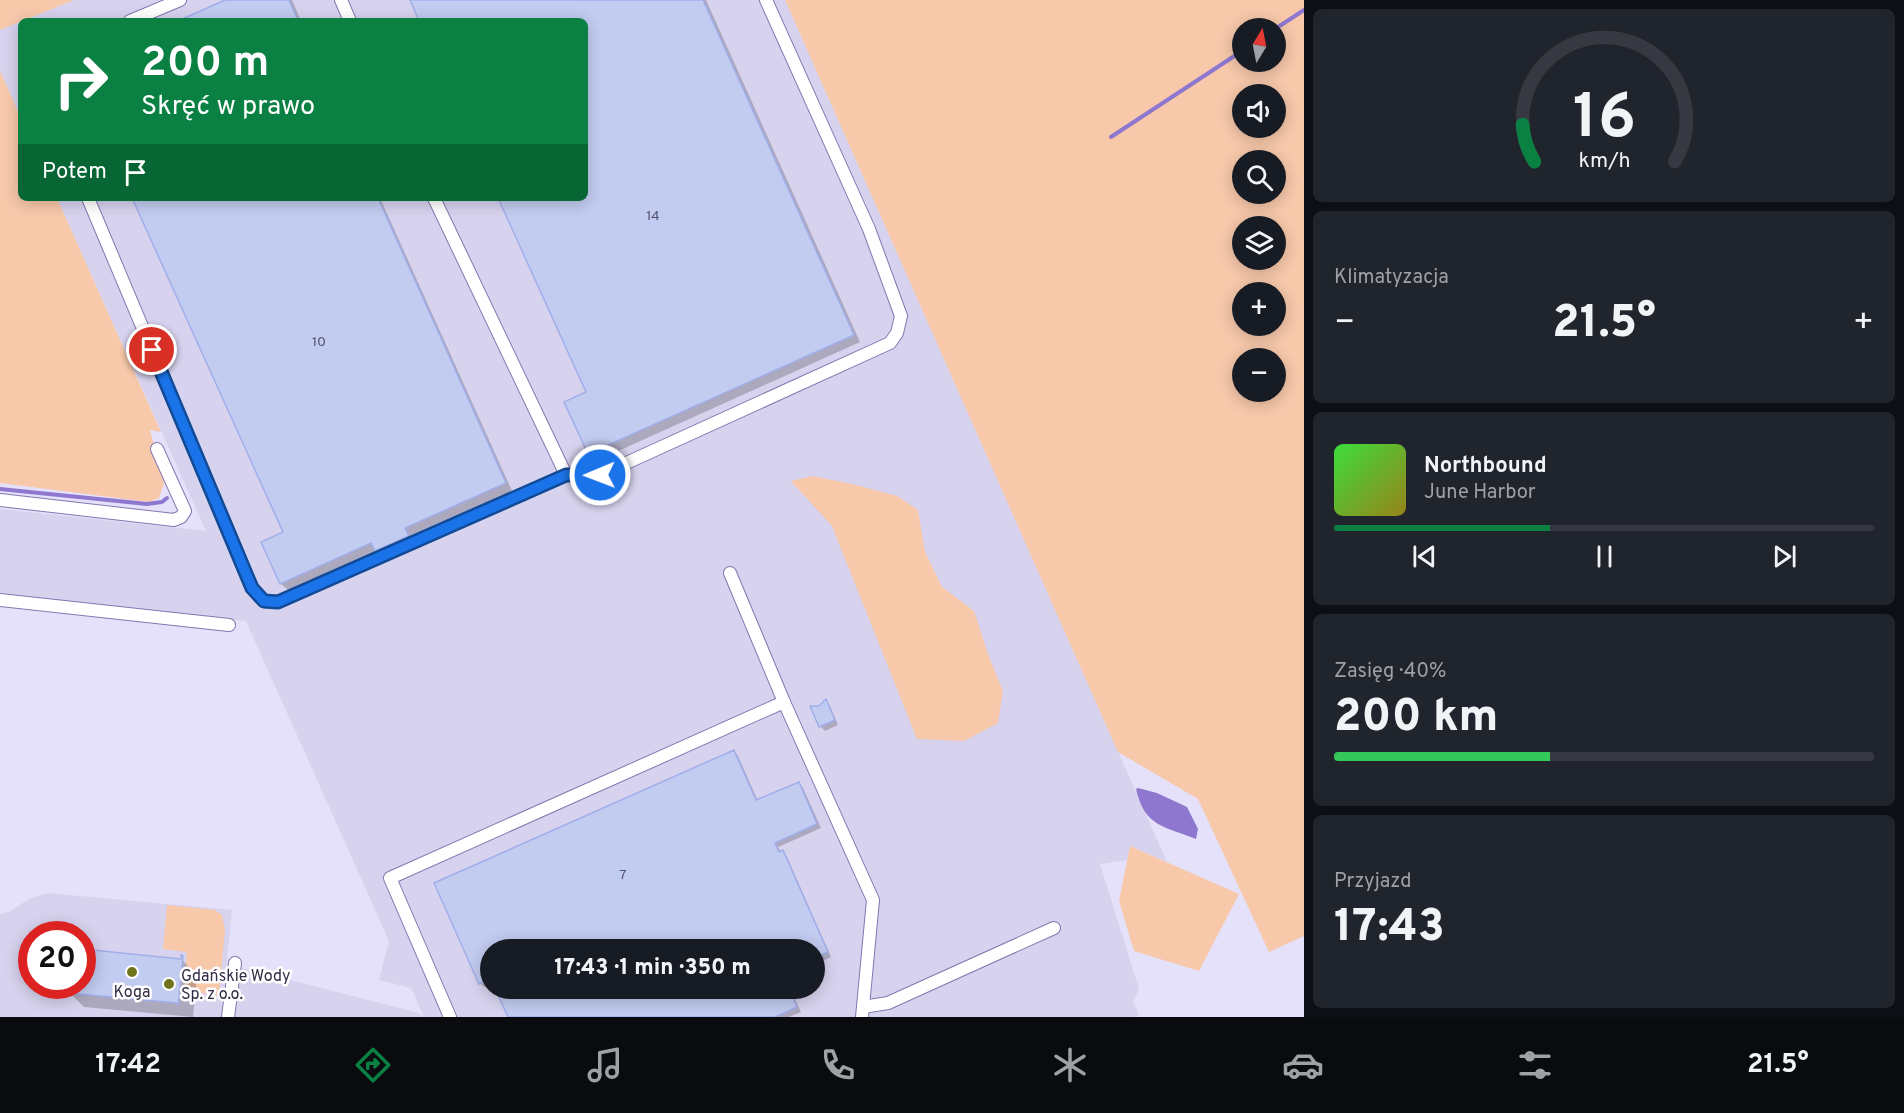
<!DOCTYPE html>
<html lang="pl">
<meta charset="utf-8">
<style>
:root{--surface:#171b24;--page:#20242c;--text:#f1f3f6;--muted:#9ea1a6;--line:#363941;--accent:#0b8043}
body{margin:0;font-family:Overpass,sans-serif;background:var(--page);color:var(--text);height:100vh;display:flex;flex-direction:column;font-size:22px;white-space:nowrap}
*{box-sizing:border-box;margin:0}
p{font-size:20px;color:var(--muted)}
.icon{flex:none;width:33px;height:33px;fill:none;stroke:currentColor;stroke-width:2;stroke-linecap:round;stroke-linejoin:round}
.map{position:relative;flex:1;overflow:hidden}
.details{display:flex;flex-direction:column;gap:9px;padding:9px;background:#0d0f14;width:600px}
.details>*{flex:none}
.top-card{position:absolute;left:18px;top:18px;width:570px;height:183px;border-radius:9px;box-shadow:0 3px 15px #0003;background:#0b8043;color:#fff;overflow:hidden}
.needle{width:39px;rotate:10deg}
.fabs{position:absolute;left:1232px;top:18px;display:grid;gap:12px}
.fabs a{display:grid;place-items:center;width:54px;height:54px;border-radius:50%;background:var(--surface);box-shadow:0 3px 15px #0003;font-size:30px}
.speed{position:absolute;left:18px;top:921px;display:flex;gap:12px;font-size:30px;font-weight:700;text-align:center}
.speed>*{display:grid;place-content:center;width:78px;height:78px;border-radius:50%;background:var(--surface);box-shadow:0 3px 15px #0003;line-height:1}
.speed .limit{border:9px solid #d22;background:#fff;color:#111}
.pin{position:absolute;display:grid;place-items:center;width:51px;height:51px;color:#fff;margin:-26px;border:3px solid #fff;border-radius:50%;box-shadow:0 2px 6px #0007}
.me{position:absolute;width:66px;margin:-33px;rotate:269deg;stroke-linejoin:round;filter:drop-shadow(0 0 4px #0008)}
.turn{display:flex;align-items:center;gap:21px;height:126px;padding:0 24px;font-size:27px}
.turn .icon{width:78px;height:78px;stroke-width:2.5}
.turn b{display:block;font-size:42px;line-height:51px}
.then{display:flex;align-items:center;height:57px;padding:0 24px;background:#0003;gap:12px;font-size:22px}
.big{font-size:45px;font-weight:800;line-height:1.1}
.details .widget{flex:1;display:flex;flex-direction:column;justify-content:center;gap:9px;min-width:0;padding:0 21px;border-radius:9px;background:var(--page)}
.details .dial{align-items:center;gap:0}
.dial svg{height:156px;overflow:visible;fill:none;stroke:var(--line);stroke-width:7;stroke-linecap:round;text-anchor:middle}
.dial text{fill:var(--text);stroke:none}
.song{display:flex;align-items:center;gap:18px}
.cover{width:72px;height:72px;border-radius:9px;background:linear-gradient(135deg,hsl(120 70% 55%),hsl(50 70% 35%))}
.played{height:6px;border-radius:3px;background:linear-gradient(90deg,var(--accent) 40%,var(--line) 40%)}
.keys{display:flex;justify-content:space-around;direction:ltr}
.heat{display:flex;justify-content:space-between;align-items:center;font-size:33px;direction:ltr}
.charge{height:9px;border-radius:4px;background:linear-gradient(90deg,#34c759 40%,var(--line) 0)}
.trip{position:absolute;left:480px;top:939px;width:345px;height:60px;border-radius:30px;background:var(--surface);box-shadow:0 3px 15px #0003;font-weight:800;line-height:60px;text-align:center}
.tabs{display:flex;height:96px;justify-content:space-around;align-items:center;background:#090b0e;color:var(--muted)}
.tabs .icon{width:42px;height:42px}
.tabs .active{color:var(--accent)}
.tabs b{font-size:27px;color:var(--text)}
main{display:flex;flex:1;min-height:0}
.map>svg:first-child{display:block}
.built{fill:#d7d2ee;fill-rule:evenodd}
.green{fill:#f7c8aa;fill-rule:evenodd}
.water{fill:#8e77cf}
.shadow{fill:#0003}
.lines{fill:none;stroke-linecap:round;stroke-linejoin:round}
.stream{stroke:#8e77cf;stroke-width:4}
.building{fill:#c2cbf0;stroke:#a1aeea;stroke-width:1.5}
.minor-casing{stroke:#8577b1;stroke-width:14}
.minor{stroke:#fff;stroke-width:12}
.route-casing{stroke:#114b97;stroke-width:15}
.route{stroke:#1a73e8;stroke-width:10}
.poi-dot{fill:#6d741c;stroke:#fff;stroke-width:2}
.labels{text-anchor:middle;stroke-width:5;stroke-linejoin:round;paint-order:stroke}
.number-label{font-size:14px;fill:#565470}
.poi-label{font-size:16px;fill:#322c45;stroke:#fff;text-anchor:start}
</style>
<main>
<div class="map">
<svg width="1304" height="1017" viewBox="0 0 1304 1017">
<rect width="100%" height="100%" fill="#e5e1fa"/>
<g class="built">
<path d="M74 0H785L1167 862 1131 846 1127 860 1100 864 1139 989 1133 1002 1139 1015 1135 1017H424L411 988 379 980 389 941 246 621 0 594V509L206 531 57 198H585V21H22ZM490 950H814V988H490Z"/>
<path d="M21 21V118L0 71V30Z"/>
<path d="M47 893 232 910 221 1017H0V914L9 912 29 899ZM32 934H82V986H32Z"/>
<path d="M243 968 419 1013 423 1017H233L237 970Z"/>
</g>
<g class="green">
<path d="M0 0H74L0 30Z"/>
<path d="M785 0H1304V936L1269 952 1198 799 1118 752ZM1242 28H1275V62H1242ZM1275 94V128H1242V94ZM1275 160V194H1242V160ZM1242 226H1275V260H1242ZM1242 292H1275V326H1242ZM1242 358H1275V392H1242Z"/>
<path d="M0 71 21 118V198H57L161 432 150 430 164 483 159 498 149 502 0 483Z"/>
<path d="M813 476 856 485 897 496 918 510 925 552 942 587 974 611 989 657 1003 691 998 723 964 741 917 739 832 526 791 481Z"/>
<path d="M1130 846 1239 894 1199 971 1134 951 1119 901Z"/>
<path d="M167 905 215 910 222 915 225 929 219 995 183 991 187 952 163 949Z"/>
</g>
<path class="water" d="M1138 788 1157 793 1187 807 1198 829 1196 839C1165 826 1145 828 1136 789Z"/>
<g class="shadow">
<path d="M228 0H292L301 21H181Z"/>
<path d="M411 0H706L860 342 596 461 589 453 588 393 500 198H585V21H420Z"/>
<path d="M134 198H380L512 491 411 535 415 544 384 558 377 551 289 591 281 584 263 543 285 533Z"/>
<path d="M826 702 830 706 838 725 825 731 820 726Z"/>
<path d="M733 752 738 756 758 801 799 783 803 788 821 828 778 847 781 853 783 852 787 857 831 957 814 965V950H490V985L484 987 480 983 436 883Z"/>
<path d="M182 960 197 975 193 1017 84 1007 69 992V986H82Z"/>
<path d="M497 988H790L801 1012 789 1017H509Z"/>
</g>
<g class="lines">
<g class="stream">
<path d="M1275 29 1304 10"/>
<path d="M1111 137 1242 51"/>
<path d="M0 489 147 504 162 502 167 498"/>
</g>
</g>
<g class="building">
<path d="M225 0H289L298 21H178Z"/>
<path d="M410 0H703L854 335 588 454 564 402 586 392 498 198H585V21H419Z"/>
<path d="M132 198H378L506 483 405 528 409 536 375 551 371 543 280 584 261 542 283 532Z"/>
<path d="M826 699 835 720 819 727 810 706H819Z"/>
<path d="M734 750 756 800 799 782 817 824 775 843 779 852 783 850 828 952 814 958V950H490V979L479 984 434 883Z"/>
<path d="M82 949 181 959V955L183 956 178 1006 177 1003 69 993 67 995 68 986H82Z"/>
<path d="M495 988H789L797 1007 775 1017H508Z"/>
</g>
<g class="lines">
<defs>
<g id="minor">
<path d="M341 0 350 21"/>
<path d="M130 21 180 0"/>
<path d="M88 198 252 588 264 601 278 602 566 475H600L890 343 897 333 901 316 869 229 766 0"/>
<path d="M434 198 566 475"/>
<path d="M0 500 174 520 181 517 185 511 157 449"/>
<path d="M730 573 784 702 873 900 862 1017"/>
<path d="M0 600 229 625"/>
<path d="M863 1007 888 1003 1054 928"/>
<path d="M228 1017 235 963"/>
<path d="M450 1017 390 878 784 702"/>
</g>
</defs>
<use href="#minor" class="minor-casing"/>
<use href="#minor" class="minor"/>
</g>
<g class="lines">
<defs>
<path id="route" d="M152 350 252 588 264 601 278 602 566 475H600"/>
</defs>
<use href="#route" class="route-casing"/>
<use href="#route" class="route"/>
</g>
<g class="poi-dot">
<circle cx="132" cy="972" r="6"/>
<circle cx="169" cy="984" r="6"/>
</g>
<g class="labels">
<g class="number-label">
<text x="653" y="220">14</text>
<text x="319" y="346">10</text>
<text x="623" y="879">7</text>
</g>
<g class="poi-label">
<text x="181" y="981">Gdańskie Wody<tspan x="181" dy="18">Sp. z o.o.</tspan></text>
<text x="132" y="997" text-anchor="middle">Koga</text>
</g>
</g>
</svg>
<div class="fabs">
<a><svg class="needle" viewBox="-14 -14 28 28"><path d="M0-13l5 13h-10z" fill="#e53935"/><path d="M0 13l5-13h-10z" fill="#9ea1a6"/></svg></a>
<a><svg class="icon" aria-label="sound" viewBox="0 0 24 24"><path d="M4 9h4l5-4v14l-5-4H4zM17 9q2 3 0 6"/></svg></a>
<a><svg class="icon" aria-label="search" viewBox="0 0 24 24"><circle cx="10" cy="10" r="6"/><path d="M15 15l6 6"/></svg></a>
<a><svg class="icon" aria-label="layers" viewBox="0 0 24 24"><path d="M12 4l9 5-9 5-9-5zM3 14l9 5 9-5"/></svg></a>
<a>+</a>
<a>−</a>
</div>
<div class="speed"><div class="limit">20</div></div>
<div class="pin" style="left:152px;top:350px;background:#d93025"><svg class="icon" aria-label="arrive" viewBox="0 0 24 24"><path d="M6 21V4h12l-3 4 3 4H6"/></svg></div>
<svg class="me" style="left:600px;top:475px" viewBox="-20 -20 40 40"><circle r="17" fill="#1a73e8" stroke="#fff" stroke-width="3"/><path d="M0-11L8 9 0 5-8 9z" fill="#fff"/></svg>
<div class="trip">17:43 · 1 min · 350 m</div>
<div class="top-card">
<div class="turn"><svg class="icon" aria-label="right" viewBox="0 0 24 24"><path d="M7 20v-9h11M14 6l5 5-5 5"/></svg><div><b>200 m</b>Skręć w prawo</div></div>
<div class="then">Potem<svg class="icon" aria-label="arrive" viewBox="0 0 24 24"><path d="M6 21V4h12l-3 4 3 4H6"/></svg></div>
</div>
</div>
<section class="details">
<div class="widget dial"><svg viewBox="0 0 100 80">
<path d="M14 69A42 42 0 1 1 86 69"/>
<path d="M14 69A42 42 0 0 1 8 50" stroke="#0b8043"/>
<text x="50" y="56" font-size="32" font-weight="700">16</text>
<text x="50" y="72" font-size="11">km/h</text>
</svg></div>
<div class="widget"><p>Klimatyzacja</p>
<div class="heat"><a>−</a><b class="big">21.5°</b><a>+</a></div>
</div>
<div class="widget">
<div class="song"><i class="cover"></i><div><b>Northbound</b><p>June Harbor</p></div></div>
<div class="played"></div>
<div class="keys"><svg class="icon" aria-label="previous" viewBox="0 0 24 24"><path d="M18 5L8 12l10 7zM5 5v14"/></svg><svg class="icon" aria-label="pause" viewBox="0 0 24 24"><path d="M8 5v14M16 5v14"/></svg><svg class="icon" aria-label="next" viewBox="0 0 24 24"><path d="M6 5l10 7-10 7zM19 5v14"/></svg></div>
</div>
<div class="widget"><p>Zasięg · 40%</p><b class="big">200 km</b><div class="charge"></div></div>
<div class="widget"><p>Przyjazd</p><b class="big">17:43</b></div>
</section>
</main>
<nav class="tabs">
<b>17:42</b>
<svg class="icon active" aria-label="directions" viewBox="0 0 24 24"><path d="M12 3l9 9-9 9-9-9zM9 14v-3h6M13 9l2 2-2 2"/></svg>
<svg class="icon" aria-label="music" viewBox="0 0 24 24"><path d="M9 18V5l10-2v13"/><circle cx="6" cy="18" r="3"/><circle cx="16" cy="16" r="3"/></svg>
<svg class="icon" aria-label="phone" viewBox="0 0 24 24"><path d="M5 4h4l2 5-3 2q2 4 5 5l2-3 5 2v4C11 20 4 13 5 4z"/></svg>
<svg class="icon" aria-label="climate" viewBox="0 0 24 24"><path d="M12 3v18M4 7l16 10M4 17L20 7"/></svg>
<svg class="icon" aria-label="car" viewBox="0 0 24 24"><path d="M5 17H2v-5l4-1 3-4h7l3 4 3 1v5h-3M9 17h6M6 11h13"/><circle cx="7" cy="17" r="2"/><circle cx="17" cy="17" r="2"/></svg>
<svg class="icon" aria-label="filters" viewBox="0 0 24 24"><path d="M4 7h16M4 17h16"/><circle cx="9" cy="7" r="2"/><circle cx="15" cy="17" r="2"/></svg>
<b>21.5°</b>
</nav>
